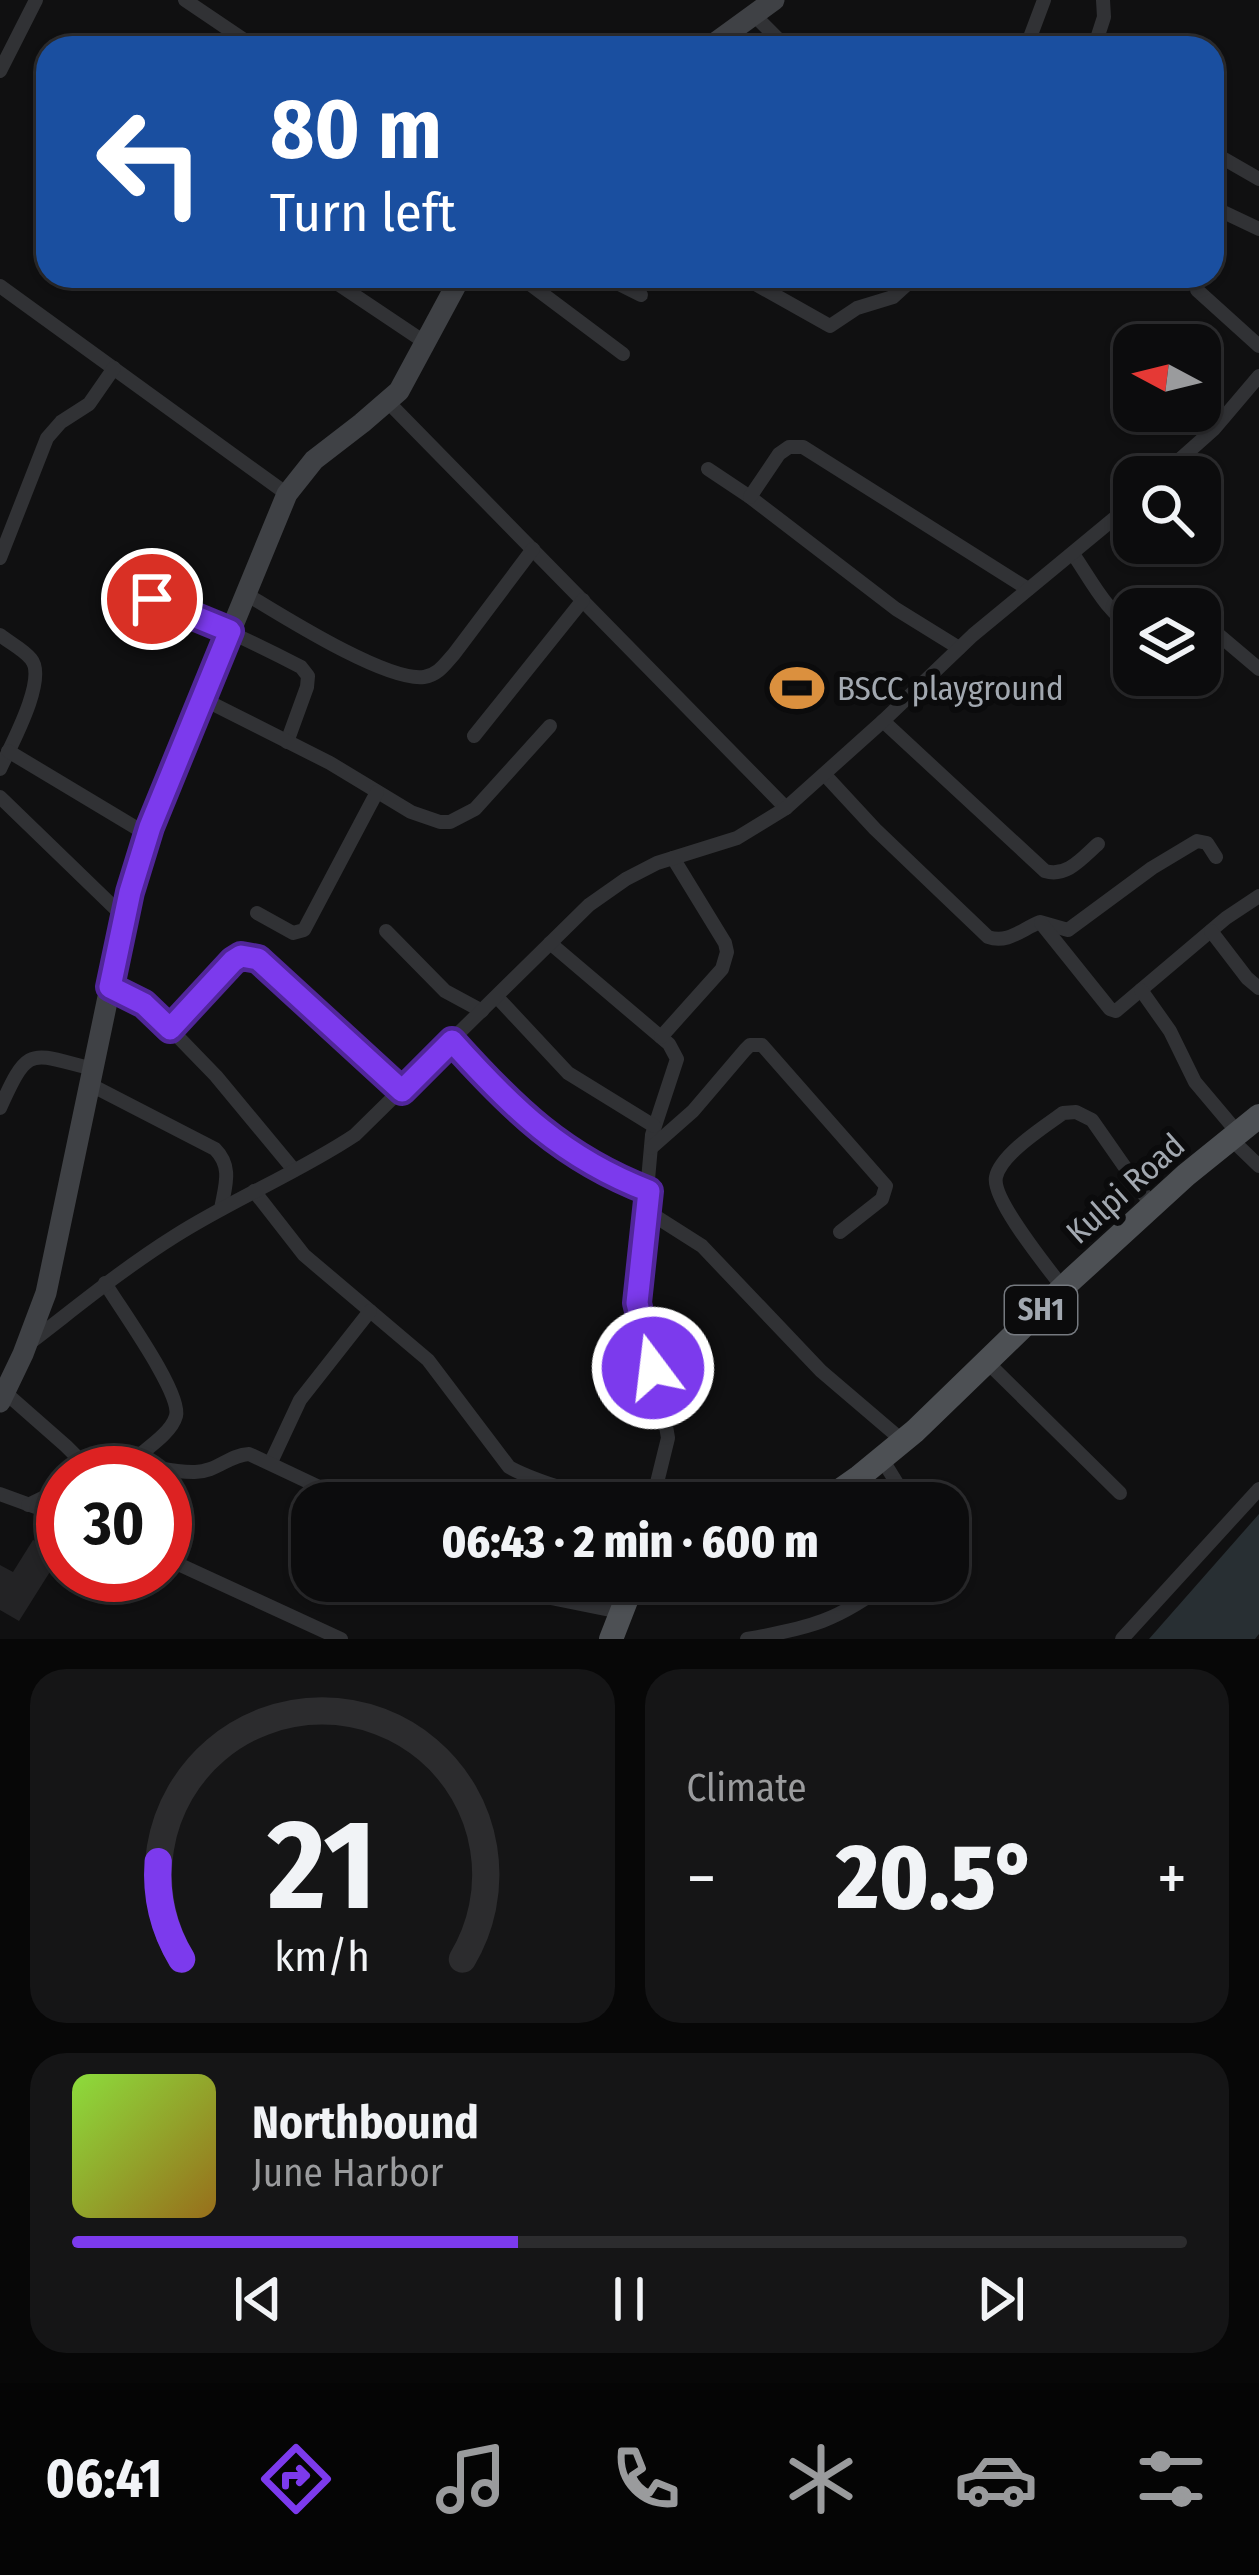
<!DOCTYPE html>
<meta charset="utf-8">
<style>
:root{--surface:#0c0c0d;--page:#151516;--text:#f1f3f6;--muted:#9a9b9d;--line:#2c2c2e;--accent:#7c3aed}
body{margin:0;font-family:"Fira Sans Condensed",sans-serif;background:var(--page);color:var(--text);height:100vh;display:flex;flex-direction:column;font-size:45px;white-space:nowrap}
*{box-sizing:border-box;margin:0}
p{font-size:39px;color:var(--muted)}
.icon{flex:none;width:66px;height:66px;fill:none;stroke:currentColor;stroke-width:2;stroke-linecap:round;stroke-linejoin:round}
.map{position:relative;height:1639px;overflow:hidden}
.panel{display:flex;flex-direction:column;gap:30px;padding:30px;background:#070707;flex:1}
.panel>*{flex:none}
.hud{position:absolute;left:36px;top:36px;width:1188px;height:252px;border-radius:36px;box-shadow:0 3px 9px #0004,0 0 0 3px var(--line);background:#1a4fa0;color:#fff;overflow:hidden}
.needle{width:78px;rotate:277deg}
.tools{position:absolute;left:1113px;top:324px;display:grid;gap:24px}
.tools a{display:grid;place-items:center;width:108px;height:108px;border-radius:24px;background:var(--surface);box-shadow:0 3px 9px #0004,0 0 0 3px var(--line);font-size:60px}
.speed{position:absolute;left:36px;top:1446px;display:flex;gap:24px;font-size:60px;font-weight:700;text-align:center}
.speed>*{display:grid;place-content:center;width:156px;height:156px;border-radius:50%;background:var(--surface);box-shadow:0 3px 9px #0004,0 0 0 3px var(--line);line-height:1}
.speed .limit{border:18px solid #d22;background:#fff;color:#111}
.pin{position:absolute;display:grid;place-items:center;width:102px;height:102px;color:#fff;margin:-51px;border:6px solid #fff;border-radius:50%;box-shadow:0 3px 12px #0007}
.me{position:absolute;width:132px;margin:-66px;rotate:345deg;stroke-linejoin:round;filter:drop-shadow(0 0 9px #0008)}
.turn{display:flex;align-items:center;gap:42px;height:252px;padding:0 36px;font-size:54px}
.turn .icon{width:156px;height:156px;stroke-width:2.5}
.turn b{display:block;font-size:84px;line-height:102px}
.big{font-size:90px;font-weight:800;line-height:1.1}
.panel .tile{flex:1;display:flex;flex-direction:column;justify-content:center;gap:18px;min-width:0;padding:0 42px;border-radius:36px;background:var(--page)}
.panel .dial{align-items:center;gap:0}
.dial svg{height:312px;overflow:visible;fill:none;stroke:var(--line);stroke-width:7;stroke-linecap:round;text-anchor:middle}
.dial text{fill:var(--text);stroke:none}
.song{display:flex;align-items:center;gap:36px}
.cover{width:144px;height:144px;border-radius:18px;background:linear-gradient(135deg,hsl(90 70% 55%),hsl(40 70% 35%))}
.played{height:12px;border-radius:6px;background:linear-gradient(90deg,var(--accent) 40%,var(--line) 40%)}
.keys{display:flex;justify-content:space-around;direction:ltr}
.heat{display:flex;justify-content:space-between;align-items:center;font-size:66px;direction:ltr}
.panel .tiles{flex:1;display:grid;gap:30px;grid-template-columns:1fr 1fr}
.tile:last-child{grid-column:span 2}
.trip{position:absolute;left:291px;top:1482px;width:678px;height:120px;border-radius:36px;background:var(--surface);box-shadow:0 3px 9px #0004,0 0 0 3px var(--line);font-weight:800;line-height:120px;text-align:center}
.menu{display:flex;height:192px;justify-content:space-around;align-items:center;background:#050505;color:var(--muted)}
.menu .icon{width:84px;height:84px}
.menu .active{color:var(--accent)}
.menu b{font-size:54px;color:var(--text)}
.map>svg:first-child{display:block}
.water{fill:#282f33}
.building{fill:#232325}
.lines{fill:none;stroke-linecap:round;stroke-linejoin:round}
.minor{stroke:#313235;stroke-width:14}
.secondary{stroke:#3f4145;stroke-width:21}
.primary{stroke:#4d5054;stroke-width:24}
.route-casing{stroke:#51269a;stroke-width:30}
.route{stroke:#7c3aed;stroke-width:21}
.labels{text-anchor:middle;stroke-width:12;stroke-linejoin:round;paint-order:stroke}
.shield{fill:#0b0b0c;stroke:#75797f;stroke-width:3}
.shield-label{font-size:30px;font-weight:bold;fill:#a2a8b0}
.poi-label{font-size:33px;fill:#a2a8b0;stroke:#0b0b0c;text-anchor:start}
.street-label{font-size:33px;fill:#a2a8b0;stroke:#0b0b0c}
</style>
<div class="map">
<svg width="1259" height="1639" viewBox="0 0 1259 1639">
<rect width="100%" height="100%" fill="#101011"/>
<path class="water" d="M1259 1514V1634L1255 1639H1149Z"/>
<path class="building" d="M33 1540 63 1551 19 1621 0 1610V1565L13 1572Z"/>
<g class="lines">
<g class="minor">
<path d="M185 0 256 48"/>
<path d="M754 15 787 48"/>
<path d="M1026 48 1044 0"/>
<path d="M1094 48 1104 17 1103 0"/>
<path d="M0 71 36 0"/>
<path d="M1219 156 1259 179"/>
<path d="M1219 210 1259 229"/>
<path d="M326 276 426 343"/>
<path d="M519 276 623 354"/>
<path d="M603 276 641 295"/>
<path d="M741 276 830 326 857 308 893 297 916 276"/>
<path d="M0 286 287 494"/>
<path d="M1197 290 1259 346"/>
<path d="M387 401 786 808"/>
<path d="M708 469 750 497 896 609 959 648"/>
<path d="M1160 477 1214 429 1259 376"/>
<path d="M750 497 779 454 789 447H803L1028 589"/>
<path d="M1073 554C1090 578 1107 614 1134 627"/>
<path d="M0 558 47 438 61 422 89 404 114 368"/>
<path d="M129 591C189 612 245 638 301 667L308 676 307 687 287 742"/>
<path d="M246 594C281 615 386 682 424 677 438 675 445 664 454 654L533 549"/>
<path d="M1200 619 1259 669"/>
<path d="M0 635C10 643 24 650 31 659 48 679 10 747 0 769"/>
<path d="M203 699 330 763 411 812 440 822H450L475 809 550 726"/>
<path d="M883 721 1045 871C1067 878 1083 857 1098 844"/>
<path d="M474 736 583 600"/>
<path d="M8 751 148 835"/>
<path d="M825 775 875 829 988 937C1008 944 1022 929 1040 922L1068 930 1152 868 1197 841 1207 843 1216 857"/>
<path d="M0 797 124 917"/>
<path d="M257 913 293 933 304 930 377 792"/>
<path d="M1041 923 1110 1009 1116 1011 1226 918 1259 896"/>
<path d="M386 931 445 991 482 1011"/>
<path d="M1211 931 1247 978 1259 988"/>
<path d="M550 943 669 1044 677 1059 652 1135 637 1303 662 1402 668 1438 652 1503"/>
<path d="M110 987 131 996 153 1011 216 1076 294 1170"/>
<path d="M1141 990 1170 1031 1195 1082 1238 1133"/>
<path d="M497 997 568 1073 654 1126"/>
<path d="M170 1029 233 961C242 955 248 956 258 959L402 1091"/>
<path d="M661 1037 722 969 727 952 725 943 673 858"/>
<path d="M452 1041C512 1108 563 1158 649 1191"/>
<path d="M89 1084 215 1149C233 1167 225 1186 221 1209"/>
<path d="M0 1108C29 1044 29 1053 93 1069"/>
<path d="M1231 1139 1259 1166"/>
<path d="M651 1148 693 1111 745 1050 750 1045H762L886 1186 882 1199 840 1232"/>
<path d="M254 1191 304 1255 428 1360 509 1467C537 1483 570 1488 599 1503"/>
<path d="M647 1211 702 1246 821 1371 903 1441"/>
<path d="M105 1283C120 1308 182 1393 176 1416 171 1434 144 1450 130 1463"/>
<path d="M1063 1288C1048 1268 991 1199 996 1177 1001 1154 1044 1127 1063 1113L1076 1112 1092 1120 1152 1206"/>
<path d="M31 1342C78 1306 124 1268 175 1236 233 1199 298 1173 355 1135L589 905 626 879 657 863 737 838 786 808 883 721 973 635 1134 502"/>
<path d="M988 1363 1120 1493"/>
<path d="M0 1388 66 1446 76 1456 85 1473"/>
<path d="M882 1459 909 1503"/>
<path d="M271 1462 300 1400 370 1311"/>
<path d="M92 1473C133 1453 156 1473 195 1472 216 1472 229 1455 249 1454L353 1503"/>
<path d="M0 1494 63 1517"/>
<path d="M28 1505 63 1488"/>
<path d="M165 1558 341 1639"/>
<path d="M500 1581 531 1594 620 1612"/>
<path d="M747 1639C810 1628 838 1621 890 1581"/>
<path d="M1122 1639 1259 1489"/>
</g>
<g class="secondary">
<path d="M708 48 774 0"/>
<path d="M0 1402 23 1354 46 1293 130 892 150 827 287 494 314 460 362 423 399 391 461 276"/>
</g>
<g class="primary">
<path d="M822 1503 859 1477 915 1431 1070 1281 1186 1175 1259 1116"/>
<path d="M611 1639 627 1598 645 1581"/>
</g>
</g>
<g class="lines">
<defs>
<path id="route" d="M152 599 230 631 150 827 130 892 110 987 144 1004 170 1029 233 961 241 956 258 959 402 1091 452 1041C512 1108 563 1158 649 1191L637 1303 653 1368"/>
</defs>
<use href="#route" class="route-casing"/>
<use href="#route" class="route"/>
</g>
<defs>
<symbol id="stadium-bare" viewBox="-9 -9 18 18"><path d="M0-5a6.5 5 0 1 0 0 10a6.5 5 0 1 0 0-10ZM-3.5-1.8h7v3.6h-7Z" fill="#db903e" stroke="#0b0b0c" stroke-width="2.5" paint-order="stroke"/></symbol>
</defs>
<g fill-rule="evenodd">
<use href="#stadium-bare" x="759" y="650" width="76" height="76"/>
</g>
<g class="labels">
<rect class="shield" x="1005" y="1286" width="72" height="48" rx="9"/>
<g class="shield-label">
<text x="1041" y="1320">SH1</text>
</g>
<g class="poi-label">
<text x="837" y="700">BSCC playground</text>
</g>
<g class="street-label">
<text transform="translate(1125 1188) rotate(-42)" y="12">Kulpi Road</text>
</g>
</g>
</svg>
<div class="tools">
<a><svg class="needle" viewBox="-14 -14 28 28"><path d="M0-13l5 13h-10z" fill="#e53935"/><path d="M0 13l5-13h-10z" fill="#9a9b9d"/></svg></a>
<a><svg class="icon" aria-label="search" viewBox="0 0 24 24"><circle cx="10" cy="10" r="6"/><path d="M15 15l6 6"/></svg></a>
<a><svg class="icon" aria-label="layers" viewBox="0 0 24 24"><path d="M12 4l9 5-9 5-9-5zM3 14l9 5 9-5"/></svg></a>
</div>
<div class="speed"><div class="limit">30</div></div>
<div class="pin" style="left:152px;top:599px;background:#d93025"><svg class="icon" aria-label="arrive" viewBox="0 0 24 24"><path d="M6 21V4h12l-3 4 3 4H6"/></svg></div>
<svg class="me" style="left:653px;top:1368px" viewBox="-20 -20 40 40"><circle r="17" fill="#7c3aed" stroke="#fff" stroke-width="3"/><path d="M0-11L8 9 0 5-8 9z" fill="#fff"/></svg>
<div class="trip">06:43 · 2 min · 600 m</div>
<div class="hud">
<div class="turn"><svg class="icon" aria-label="left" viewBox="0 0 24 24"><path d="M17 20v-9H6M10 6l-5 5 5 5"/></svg><div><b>80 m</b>Turn left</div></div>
</div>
</div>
<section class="panel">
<div class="tiles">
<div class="tile dial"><svg viewBox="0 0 100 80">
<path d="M14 69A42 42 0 1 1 86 69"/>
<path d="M14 69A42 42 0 0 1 8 44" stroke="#7c3aed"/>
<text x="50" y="56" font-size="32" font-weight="700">21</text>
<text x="50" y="72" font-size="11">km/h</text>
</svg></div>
<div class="tile"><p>Climate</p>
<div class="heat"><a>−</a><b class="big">20.5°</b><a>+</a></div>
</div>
<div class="tile">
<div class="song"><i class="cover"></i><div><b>Northbound</b><p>June Harbor</p></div></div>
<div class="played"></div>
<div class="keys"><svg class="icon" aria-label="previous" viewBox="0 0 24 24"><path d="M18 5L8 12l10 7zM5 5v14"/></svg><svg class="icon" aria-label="pause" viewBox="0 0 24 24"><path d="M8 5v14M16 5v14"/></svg><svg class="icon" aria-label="next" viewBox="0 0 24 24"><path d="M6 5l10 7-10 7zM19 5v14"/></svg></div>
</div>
</div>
</section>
<nav class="menu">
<b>06:41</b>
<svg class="icon active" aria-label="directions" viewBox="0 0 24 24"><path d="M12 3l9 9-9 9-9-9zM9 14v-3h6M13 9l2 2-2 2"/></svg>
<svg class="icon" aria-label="music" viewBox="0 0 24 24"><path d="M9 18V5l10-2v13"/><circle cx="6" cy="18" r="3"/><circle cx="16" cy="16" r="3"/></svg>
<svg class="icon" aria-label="phone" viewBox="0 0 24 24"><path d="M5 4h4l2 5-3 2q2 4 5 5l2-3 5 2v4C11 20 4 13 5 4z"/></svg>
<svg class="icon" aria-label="climate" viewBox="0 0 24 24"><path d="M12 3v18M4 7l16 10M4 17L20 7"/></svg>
<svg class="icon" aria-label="car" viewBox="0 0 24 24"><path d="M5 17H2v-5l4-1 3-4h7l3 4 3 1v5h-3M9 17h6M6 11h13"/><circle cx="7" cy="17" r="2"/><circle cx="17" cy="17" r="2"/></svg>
<svg class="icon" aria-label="filters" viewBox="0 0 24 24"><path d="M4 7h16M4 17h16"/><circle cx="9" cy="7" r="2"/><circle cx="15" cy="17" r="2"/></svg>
</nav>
